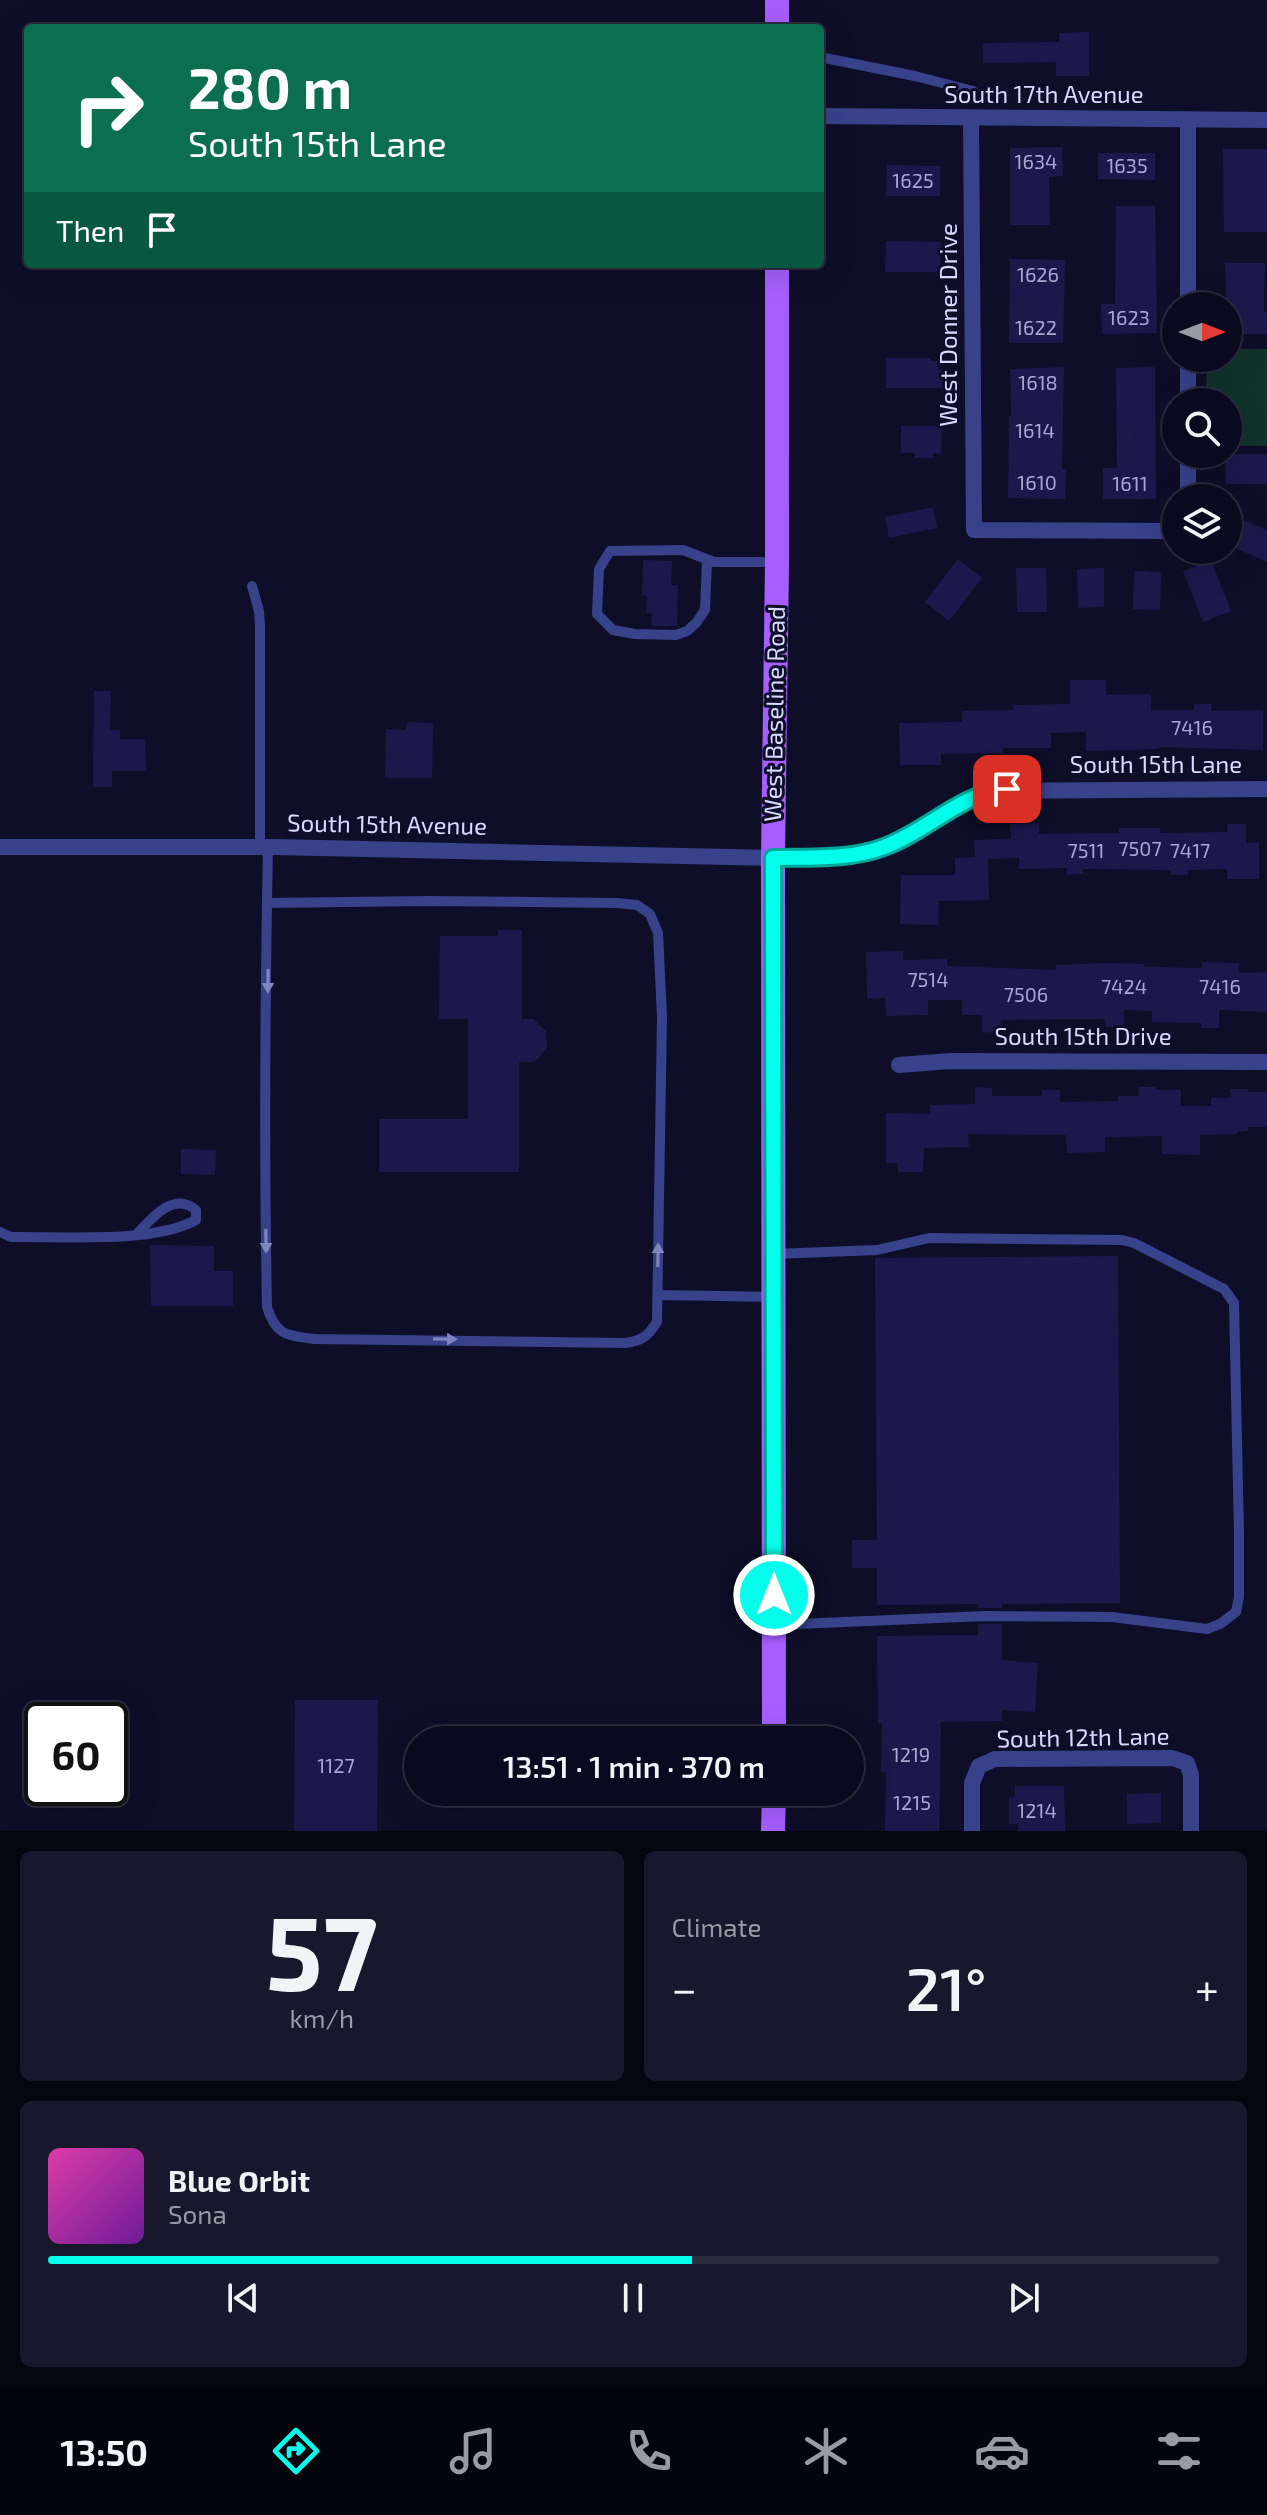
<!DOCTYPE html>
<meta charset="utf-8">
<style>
:root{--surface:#0a0a1f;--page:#18182c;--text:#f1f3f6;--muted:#999aa4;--line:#2a2b3d;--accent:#03ffec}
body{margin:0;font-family:"Exo 2",sans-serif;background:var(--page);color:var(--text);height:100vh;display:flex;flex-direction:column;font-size:30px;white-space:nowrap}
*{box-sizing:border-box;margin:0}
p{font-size:26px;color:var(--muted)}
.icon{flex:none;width:44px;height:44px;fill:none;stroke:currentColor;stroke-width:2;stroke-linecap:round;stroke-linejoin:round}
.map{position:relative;height:1831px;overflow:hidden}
.sheet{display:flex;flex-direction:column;gap:20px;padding:20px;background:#060611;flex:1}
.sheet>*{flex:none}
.guide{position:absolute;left:24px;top:24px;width:800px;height:244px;border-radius:8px;box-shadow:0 8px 32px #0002,0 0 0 2px var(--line);background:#0b6e4f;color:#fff;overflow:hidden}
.needle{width:52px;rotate:90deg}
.buttons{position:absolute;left:1162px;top:292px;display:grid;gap:16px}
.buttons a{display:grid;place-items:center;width:80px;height:80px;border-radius:50%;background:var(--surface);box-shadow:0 8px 32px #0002,0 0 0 2px var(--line);font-size:40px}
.speed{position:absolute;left:24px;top:1702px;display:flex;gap:16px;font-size:40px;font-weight:700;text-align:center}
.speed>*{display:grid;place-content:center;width:104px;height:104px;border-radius:50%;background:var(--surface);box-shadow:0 8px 32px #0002,0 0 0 2px var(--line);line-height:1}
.speed .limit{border:4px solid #111;border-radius:12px;background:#fff;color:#111}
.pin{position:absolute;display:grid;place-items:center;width:68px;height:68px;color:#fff;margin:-34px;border-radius:16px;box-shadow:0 4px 12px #0006}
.me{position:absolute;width:88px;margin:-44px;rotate:0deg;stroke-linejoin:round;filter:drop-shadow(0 0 6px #0008)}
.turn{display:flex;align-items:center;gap:28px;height:168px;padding:0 32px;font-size:36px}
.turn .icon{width:104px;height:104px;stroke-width:2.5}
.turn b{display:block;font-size:56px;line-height:68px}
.then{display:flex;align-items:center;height:76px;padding:0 32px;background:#0003;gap:16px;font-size:30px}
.big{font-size:60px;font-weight:600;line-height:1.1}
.sheet .tile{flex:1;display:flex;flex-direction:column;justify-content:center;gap:12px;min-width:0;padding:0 28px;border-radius:12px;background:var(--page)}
.sheet .dial{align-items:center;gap:0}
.dial b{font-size:104px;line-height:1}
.song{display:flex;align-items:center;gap:24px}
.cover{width:96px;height:96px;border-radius:12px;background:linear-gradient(135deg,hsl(320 70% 55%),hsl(280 70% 35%))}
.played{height:8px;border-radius:4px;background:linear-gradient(90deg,var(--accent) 55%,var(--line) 55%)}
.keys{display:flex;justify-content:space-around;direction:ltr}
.heat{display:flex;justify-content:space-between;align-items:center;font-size:44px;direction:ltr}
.sheet .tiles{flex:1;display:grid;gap:20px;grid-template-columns:1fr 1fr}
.tile:last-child{grid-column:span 2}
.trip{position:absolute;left:404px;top:1726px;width:460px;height:80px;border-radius:40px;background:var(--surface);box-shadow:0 8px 32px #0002,0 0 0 2px var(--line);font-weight:600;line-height:80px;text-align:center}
.tabs{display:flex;height:128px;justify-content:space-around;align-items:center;background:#04040c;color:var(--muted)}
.tabs .icon{width:56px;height:56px}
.tabs .selected{color:var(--accent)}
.tabs b{font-size:36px;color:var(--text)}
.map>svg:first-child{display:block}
.green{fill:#11332c}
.building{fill:#1b194b}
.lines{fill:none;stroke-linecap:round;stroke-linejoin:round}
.lane{stroke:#37428b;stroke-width:10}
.street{stroke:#37428b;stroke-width:16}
.primary{stroke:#a75eff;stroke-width:24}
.oneway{fill:#7f86bf}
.route-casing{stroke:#02a699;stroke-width:20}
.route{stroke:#03ffec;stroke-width:14}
.labels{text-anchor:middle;stroke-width:6;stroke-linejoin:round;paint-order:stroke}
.number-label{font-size:20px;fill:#a8a9d2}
.street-label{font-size:24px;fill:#d7d9ff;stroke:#0e0e29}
</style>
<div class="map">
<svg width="1267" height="1831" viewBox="0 0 1267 1831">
<rect width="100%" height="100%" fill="#0e0e29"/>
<path class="green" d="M1228 349H1267V446H1228V402H1206L1207 358H1228Z"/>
<g class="building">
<path d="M1089 32V76H1056V62L983 63V43L1059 42V33Z"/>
<path d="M1062 147 1063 176 1049 177 1050 225H1010V148Z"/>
<path d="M1223 149H1267V232H1224Z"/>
<path d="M1098 153H1155V180L1098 179Z"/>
<path d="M887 165 940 166V196H886Z"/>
<path d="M1116 206H1155L1157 333 1102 334 1101 304H1115Z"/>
<path d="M886 241 941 242 940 272H885Z"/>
<path d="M1010 259 1065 260 1063 343H1009Z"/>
<path d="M1225 263H1265L1264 312 1267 311V334H1228Z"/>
<path d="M886 358H930L931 361H938V370H942V388H886Z"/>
<path d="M1064 367 1062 469H1066L1065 499 1008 498 1009 416H1011L1010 369Z"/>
<path d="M1155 367 1156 499H1103V468H1117L1116 368Z"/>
<path d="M901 426H942L941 454 933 453V458H914L915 453H901Z"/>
<path d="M1225 454H1267V484H1226Z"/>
<path d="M933 507 937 528 889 538 885 517Z"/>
<path d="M1234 516 1267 530V562L1228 545V530Z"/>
<path d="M958 559 982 578 949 621 925 602Z"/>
<path d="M643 560 672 561 671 585H678L677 626H651L652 613H646L647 596 642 595Z"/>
<path d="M1211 560 1231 611 1203 622 1183 571Z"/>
<path d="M1016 568H1046L1047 612H1017Z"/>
<path d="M1104 568V607L1078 608 1077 569Z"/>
<path d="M1134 571 1161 572 1160 610 1133 609Z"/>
<path d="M1070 680H1106V695L1151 694V710H1194V704H1211V711L1263 710V750L1159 747V749L1086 751V732L1051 733V748H1003V753L941 754V765H900L899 723 962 722V711L1013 710V705L1070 704Z"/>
<path d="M94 691H111L110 730H120V739H145L146 771H112V787H93Z"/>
<path d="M407 722 433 723 432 778H385L386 729 406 730Z"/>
<path d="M1039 823V834L1119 833V828H1160V833L1227 832V824H1246V843L1259 842V879H1227V869L1188 870V875H1171V870L1083 869V874L1067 875V868L1019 869V858L988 859 989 900 939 901 938 925 900 924 901 875H955V858L975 857 974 840 1011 839 1010 824Z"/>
<path d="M498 930H522V1019H533L546 1031 547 1048 534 1062H519V1172H379V1119H468V1019H439L440 936H498Z"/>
<path d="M903 951V960L947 959V966L1056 970V965L1106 963 1144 964V967L1202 968V962L1239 963V973L1267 972V1012L1219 1010V1028H1201V1023L1152 1022V1011L1124 1010V1027H1105V1019L1001 1020 1000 1033 982 1032V1015H962V1000H928V1015L886 1016 885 998 867 999 866 952Z"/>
<path d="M975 1087 992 1088V1096H1042V1090H1060V1102L1118 1101V1096H1139L1138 1087H1155L1156 1090H1181V1106H1211V1098H1231L1230 1089H1248V1092H1267V1127H1248L1249 1131 1237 1132V1134L1200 1135V1155L1162 1154V1136L1105 1137V1152L1067 1153 1066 1135 968 1134 969 1147 924 1148 923 1172H898V1163H886V1113L930 1114V1105L975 1104Z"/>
<path d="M181 1149 216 1150 215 1175 181 1174Z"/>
<path d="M150 1245 214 1246V1271H233V1306H151Z"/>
<path d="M1118 1256 1120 1603 1002 1604V1608H978V1604L877 1605V1568H852V1540H877L875 1258Z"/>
<path d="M978 1624H1002V1660L1038 1663 1035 1712 1002 1710V1721L941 1722 939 1831H885L886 1772H881L882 1723H878L877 1636 978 1635Z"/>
<path d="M295 1700H378L377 1831H294Z"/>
<path d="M1015 1786H1064L1065 1831H1018V1824H1009V1798L1015 1797Z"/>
<path d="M1161 1793V1823L1127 1824V1794Z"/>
</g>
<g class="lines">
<g class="lane">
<path d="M820 57 915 76 973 91"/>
<path d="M707 560 705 610 696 623 687 631 676 635 635 634 613 630 597 614 599 569 610 551 683 550 714 562H775"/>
<path d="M252 586 259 611 260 627V847"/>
<path d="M267 903 428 901 617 903 637 905 650 914 658 933 662 1017 657 1322C648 1336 642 1341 625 1343L314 1339C287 1335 276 1336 267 1307 264 1154 265 1000 268 847"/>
<path d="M0 1232 11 1237C63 1236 152 1244 196 1220V1210C173 1191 152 1218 137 1234"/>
<path d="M774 1254 877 1250 929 1238 1122 1240 1134 1243 1224 1289 1234 1303 1239 1534V1597L1236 1612 1220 1624 1207 1629 1112 1617 985 1616 774 1625"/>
<path d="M658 1295 772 1297"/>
</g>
<g class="street">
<path d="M820 116 1267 120"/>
<path d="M971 119 974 530 1176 531"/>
<path d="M1188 120V306"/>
<path d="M1188 358V402"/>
<path d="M1188 454V498"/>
<path d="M0 847H275L773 858C818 857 866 859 907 837 934 822 958 801 987 791L1267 789"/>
<path d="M899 1065 950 1061 1267 1062"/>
<path d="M972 1831V1783L979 1766 995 1759 1172 1758 1187 1763 1191 1775V1831"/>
</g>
<g class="primary">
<path d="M777 28V0"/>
<path d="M774 1740 773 858 777 562V264"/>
<path d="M773 1831 774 1792"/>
</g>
</g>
<defs><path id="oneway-solid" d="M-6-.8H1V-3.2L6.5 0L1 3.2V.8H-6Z" transform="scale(2)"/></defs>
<g class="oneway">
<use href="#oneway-solid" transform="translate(268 981) rotate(91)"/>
<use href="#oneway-solid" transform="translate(266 1241) rotate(89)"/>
<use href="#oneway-solid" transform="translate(658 1255) rotate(-89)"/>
<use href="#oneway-solid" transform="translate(445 1339) rotate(1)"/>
</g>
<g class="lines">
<defs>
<path id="route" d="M774 1595 773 858C809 857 850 860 884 847 928 831 959 794 1007 789"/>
</defs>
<use href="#route" class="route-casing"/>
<use href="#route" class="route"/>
</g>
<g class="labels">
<g class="number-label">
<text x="1036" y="169">1634</text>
<text x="1127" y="173">1635</text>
<text x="913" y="188">1625</text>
<text x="1038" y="282">1626</text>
<text x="1129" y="325">1623</text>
<text x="1036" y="335">1622</text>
<text x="1038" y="390">1618</text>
<text x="1035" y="438">1614</text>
<text x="1037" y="490">1610</text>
<text x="1130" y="491">1611</text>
<text x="1192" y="735">7416</text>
<text x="1140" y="856">7507</text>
<text x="1086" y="858">7511</text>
<text x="1190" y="858">7417</text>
<text x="928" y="987">7514</text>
<text x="1124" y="994">7424</text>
<text x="1220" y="994">7416</text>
<text x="1026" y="1002">7506</text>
<text x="911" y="1762">1219</text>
<text x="336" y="1773">1127</text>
<text x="912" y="1810">1215</text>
<text x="1037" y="1818">1214</text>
</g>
<g class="street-label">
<text x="1044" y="103">South 17th Avenue</text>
<text transform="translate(949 325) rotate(-90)" y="8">West Donner Drive</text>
<text transform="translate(775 714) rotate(-89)" y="8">West Baseline Road</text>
<text x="1156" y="773">South 15th Lane</text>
<text transform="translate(387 825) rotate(1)" y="8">South 15th Avenue</text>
<text x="1083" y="1045">South 15th Drive</text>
<text transform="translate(1083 1738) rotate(-1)" y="8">South 12th Lane</text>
</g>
</g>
</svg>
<div class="buttons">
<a><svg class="needle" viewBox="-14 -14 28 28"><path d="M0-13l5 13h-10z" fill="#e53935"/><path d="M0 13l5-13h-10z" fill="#999aa4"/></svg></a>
<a><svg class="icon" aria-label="search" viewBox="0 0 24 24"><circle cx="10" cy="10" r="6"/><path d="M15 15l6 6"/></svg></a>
<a><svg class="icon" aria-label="layers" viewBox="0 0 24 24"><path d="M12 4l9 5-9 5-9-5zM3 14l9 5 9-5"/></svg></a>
</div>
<div class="speed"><div class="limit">60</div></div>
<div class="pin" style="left:1007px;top:789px;background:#d93025"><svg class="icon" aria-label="arrive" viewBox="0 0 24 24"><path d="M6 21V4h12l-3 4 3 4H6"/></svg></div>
<svg class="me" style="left:774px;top:1595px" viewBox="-20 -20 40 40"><circle r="17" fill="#03ffec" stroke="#fff" stroke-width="3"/><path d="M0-11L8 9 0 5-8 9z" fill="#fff"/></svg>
<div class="trip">13:51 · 1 min · 370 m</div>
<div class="guide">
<div class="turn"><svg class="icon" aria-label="right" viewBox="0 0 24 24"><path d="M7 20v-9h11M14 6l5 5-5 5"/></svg><div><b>280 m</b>South 15th Lane</div></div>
<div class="then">Then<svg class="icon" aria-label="arrive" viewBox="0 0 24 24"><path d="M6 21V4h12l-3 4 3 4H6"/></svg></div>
</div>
</div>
<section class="sheet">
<div class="tiles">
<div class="tile dial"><b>57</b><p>km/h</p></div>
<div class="tile"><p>Climate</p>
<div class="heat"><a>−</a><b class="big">21°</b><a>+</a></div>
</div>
<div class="tile">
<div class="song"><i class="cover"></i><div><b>Blue Orbit</b><p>Sona</p></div></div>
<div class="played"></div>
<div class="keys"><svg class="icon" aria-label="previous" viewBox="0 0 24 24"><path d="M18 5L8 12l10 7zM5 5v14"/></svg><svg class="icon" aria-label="pause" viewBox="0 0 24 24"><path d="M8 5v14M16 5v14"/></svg><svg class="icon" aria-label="next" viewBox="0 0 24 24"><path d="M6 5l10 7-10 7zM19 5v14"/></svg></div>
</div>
</div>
</section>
<nav class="tabs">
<b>13:50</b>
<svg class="icon selected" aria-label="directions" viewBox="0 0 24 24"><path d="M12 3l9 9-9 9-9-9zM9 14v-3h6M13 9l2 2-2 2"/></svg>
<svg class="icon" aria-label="music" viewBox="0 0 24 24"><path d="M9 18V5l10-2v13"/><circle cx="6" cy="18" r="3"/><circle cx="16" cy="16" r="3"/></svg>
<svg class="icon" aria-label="phone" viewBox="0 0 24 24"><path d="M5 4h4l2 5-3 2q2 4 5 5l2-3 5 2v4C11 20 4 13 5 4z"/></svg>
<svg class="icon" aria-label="climate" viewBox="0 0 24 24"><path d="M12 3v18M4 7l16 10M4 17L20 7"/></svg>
<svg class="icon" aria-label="car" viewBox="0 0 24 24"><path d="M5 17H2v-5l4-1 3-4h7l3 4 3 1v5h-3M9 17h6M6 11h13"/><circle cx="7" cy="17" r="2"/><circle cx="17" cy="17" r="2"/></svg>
<svg class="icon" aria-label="filters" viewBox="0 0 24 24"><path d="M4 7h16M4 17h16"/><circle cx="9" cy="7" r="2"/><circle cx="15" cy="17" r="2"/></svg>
</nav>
